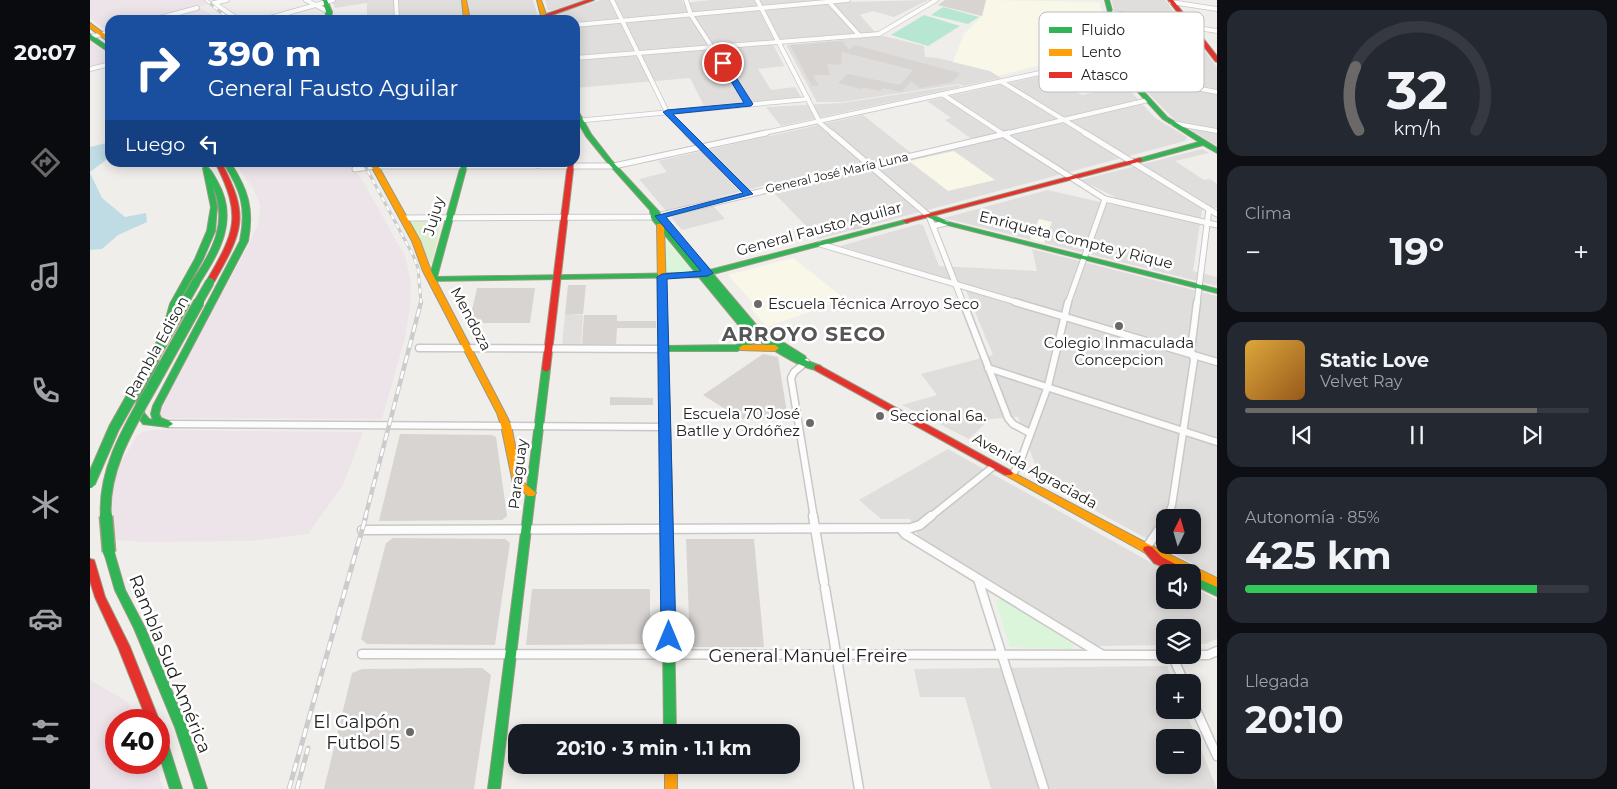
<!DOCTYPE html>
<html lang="es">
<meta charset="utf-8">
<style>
:root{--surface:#171b24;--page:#242831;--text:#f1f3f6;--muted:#9ea1a6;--line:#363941;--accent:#6a6968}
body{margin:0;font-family:Montserrat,sans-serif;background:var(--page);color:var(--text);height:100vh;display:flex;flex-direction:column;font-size:19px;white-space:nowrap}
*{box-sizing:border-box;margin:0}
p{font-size:16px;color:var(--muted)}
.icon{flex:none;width:28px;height:28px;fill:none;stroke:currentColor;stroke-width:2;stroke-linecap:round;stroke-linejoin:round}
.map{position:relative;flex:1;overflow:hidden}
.side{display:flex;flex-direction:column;gap:10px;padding:10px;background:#0d0f14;width:400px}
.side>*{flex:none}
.hud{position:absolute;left:15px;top:15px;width:475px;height:152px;border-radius:15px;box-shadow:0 2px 12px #0003;background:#1a4fa0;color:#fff;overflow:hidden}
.needle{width:32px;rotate:5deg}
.buttons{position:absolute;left:1066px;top:509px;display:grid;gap:10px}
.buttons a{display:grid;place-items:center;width:45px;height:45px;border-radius:10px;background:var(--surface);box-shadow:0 2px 12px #0003;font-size:25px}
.speed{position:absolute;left:15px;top:709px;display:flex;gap:10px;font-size:25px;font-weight:700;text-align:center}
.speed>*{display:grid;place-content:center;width:65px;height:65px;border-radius:50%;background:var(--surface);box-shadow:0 2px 12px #0003;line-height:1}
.speed .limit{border:8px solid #d22;background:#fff;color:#111}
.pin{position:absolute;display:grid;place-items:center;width:42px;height:42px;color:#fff;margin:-21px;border:2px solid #fff;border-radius:50%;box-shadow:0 1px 5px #0007}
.me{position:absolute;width:55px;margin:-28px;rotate:0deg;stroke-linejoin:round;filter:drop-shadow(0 0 4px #0008)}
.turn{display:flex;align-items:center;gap:18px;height:105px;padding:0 20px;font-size:22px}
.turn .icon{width:65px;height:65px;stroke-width:2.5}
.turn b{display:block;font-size:35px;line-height:42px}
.then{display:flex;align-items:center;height:48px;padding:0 20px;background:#0003;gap:10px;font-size:19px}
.big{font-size:38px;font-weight:700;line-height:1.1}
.side .tile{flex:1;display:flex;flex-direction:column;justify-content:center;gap:8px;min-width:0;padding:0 18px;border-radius:15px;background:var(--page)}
.side .dial{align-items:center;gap:0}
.dial svg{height:130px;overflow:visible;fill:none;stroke:var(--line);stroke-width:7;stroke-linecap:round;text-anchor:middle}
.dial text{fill:var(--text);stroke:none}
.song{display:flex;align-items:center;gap:15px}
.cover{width:60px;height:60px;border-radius:8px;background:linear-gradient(135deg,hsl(40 70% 55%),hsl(30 70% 35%))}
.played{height:5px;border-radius:2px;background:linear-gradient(90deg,var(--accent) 85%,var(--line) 85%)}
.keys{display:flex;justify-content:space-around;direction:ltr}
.heat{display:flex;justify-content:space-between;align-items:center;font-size:28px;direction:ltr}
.charge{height:8px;border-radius:4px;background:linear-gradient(90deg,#34c759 85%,var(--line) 0)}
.trip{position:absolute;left:418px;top:724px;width:292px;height:50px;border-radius:15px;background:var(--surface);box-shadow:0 2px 12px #0003;font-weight:700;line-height:50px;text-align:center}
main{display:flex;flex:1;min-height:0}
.tabs{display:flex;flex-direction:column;width:90px;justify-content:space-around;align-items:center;background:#090b0e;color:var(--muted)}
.tabs .icon{width:35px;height:35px}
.tabs .on{color:var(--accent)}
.tabs b{font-size:22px;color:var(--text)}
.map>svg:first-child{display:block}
.residential{fill:#dfdedc;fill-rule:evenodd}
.industrial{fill:#ede4e9}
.education{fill:#f8f7e8}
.grass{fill:#ddeccb}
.park{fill:#daf5da}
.pitch{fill:#b7e6d2}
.parking{fill:#e0dfde}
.water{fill:#bfdbe3}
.building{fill:#d7d4d2}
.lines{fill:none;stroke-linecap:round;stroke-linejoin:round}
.street-far3-casing{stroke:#c9c8c7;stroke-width:5.5}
.street-far2-casing{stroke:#c9c8c7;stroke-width:7}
.street-far1-casing{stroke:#c9c8c7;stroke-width:9}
.street-casing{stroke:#c9c8c7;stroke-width:11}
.fast-casing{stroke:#999a82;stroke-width:2}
.slow-casing{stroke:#999a82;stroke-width:2}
.jam-casing{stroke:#999a82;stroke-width:2}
.street-far3{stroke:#fdfcfc;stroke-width:4}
.street-far2{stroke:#fdfcfc;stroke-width:5}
.street-far1{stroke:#fdfcfc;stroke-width:6}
.street{stroke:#fdfcfc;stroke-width:8}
.fast{fill:#30b455;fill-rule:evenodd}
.slow{fill:#ff9f0a;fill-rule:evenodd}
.jam{fill:#e5322d;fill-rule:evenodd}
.rail-far2-casing{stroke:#ccc;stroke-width:3}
.rail-far1-casing{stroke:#ccc;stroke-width:4.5}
.rail-casing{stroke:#ccc;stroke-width:5}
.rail-far2{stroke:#fff;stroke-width:2;stroke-dasharray:5;stroke-linecap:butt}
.rail-far1{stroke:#fff;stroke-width:2.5;stroke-dasharray:8;stroke-linecap:butt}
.rail{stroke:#fff;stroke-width:3;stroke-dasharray:9;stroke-linecap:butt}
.fast-bridge-far2-casing{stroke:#a79c86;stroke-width:10;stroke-linecap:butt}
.fast-bridge-far1-casing{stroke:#a79c86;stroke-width:12;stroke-linecap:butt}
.fast-bridge-casing{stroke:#a79c86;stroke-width:15;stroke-linecap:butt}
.fast-bridge-far2{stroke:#30b455;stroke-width:8}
.fast-bridge-far1{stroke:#30b455;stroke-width:10}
.fast-bridge{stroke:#30b455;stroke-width:12}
.route{fill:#1a73e8;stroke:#114b97}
.poi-dot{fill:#6a6968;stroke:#fff;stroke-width:2}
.labels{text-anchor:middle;stroke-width:5;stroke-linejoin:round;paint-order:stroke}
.far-street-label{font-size:12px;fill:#222;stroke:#fff}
.street-label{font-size:15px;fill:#222;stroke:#fff}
.poi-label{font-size:15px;fill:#222;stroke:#fff;text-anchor:start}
.near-street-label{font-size:18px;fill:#222;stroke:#fff}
.near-poi-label{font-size:18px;fill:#222;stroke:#fff;text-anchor:end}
.district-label{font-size:20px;font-weight:bold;letter-spacing:1px;fill:#555;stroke:#fff}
.key{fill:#fff;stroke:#bdbdbd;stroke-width:1}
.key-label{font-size:14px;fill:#222}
</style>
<main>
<nav class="tabs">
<b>20:07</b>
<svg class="icon on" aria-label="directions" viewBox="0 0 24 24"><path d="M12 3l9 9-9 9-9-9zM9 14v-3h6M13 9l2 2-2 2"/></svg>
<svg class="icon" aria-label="music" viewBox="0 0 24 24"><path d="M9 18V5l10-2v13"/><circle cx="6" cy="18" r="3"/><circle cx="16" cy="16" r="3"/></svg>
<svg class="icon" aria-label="phone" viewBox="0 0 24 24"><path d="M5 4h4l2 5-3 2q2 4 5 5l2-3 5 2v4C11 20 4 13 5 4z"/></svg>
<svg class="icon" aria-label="climate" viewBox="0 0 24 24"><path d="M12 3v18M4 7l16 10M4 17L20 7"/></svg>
<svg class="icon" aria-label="car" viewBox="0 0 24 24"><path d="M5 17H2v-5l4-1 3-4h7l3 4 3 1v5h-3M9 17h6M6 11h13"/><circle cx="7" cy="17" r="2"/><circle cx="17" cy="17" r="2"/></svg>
<svg class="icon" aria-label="filters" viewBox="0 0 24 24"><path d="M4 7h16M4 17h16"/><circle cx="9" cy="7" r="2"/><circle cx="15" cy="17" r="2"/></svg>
</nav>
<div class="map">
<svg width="1127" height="789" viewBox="0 0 1127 789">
<rect width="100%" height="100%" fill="#f0eeeb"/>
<g class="residential">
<path d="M242 0H443L449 20H277V3L245 8Z"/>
<path d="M455 0H495L462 10H458Z"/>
<path d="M511 0H592L593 3 621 0H754L756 2 838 0 804 17 783 11 770 15 785 32 681 40 694 66 668 69 681 90 705 87 711 97 614 106 600 78 485 88V20H460L459 16Z"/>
<path d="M1021 0H1075L1127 67V146L1084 119 1051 86Z"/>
<path d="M794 36 834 46 835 57 848 58 900 71 911 78 873 86 869 84 752 102H727L696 45Z"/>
<path d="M955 75 992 95 1035 85 1065 118 1097 137 1095 141 729 239 676 185 618 200 635 219 592 230 549 179 577 172 568 161 773 115 826 157 886 142 855 120 861 118 837 101Z"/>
<path d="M869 85 870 87 691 126 676 107 752 103Z"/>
<path d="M1112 149 1119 153 1085 161 1114 180 1120 179 1127 184V208L1112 210 1103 271 1127 277V286L854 218 958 190 1023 205 1025 197 991 180Z"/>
<path d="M829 224 833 225 849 266 947 271 942 249 1127 296V577L951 481 928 417 900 419 879 439 812 405 847 395 831 374 903 355 873 283 750 246ZM1075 518H1102V545H1075Z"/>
<path d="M858 449 1078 572H1075V600H1102L1103 587 1127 600V639L1115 644H1103L1102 628H1075V645L1006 646 829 538 820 519H791L769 500Z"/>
<path d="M1077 666 1083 682H1075V710H1095L1127 789H901L875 697H830L824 669ZM1075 738H1102V765H1075Z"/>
</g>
<g class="industrial">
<path d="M0 0H119L123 3 109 7 129 20H20V33L0 18Z"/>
<path d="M0 41 20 57V66L0 72Z"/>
<path d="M144 163H260L271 178 315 256 321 282 320 307 315 338 292 419 63 418 157 248 168 224 170 205 163 188Z"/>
<path d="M65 430 273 432 253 485 218 534 160 541 51 542 29 540 22 537 16 528 20 490 33 459 46 437 52 432Z"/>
<path d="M0 680 38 702 46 720H26V762L65 763 73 789H0Z"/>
</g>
<g class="education">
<path d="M896 0 1009 2 1028 70 974 59 908 76 900 71 863 62 874 34 892 16Z"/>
<path d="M864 151 905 180 858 191 819 161Z"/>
<path d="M949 219 962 222 954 243 940 239Z"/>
<path d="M703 258 755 299 677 327 660 308 666 306 638 275Z"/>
</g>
<path class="grass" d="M327 220 351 221 342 263 340 262 320 226 321 222Z"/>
<g class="park">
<path d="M574 239 602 270 601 272 576 274Z"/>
<path d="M908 599H913L984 645 982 649 920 647 906 603Z"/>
</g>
<g class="pitch">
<path d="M853 7 889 17 878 24 841 15Z"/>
<path d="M834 15 870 26 838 46 801 35Z"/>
</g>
<path class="parking" d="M475 315H493L491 345H472Z"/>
<g class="water">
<path d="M20 142V157L0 172V147Z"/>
<path d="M0 173 12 198 35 217 56 213 57 222 28 235 12 249 0 250Z"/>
</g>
<g class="building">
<path d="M855 0H896L892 16 848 5Z"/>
<path d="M752 41 759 50 764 45 870 73 862 82 830 88 821 81 812 92 793 88 790 91 773 87 771 89 748 83 758 74 810 85 823 70 752 52 751 65 737 64 740 75H723L729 86H722L700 45Z"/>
<path d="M762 218 773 228 763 230 752 221Z"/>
<path d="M478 285H496L493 314 475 315Z"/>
<path d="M387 288H445L440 323H379Z"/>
<path d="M494 315H527V321H566V328H527L526 344H492Z"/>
<path d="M673 354 688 357 698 419H651L613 395Z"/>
<path d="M520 397 563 398V405H520Z"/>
<path d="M310 434 402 435 406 437 417 516 412 520 289 521Z"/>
<path d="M303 538 415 539 420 543 405 645 277 644 271 639 296 543Z"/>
<path d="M596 539H664L674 647H600Z"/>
<path d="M442 589H560V644L436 645Z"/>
<path d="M392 668 401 675 384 789H234L262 673 272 669Z"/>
</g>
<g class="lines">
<defs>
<g id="street-far3">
<path d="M216 0 239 12"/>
<path d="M306 0 307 20"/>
<path d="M522 0 578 114 598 134"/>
<path d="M596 0 601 15 659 104"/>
<path d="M667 0 730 123 743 134"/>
<path d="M738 1 770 36"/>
<path d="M1081 2 1127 9"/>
<path d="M124 3 149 20"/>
<path d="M124 3 137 0"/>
<path d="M1020 12 1065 20 1097 22"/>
<path d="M62 20 107 8"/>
<path d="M173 20 243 0"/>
<path d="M485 25 758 0"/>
<path d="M1102 27 1127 31"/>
<path d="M0 37 20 32"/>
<path d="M485 58 789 34 846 0"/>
<path d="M0 69 20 64"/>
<path d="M912 82 997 134"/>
<path d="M852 94 913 134"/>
<path d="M485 121 718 99"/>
<path d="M1082 123 1127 131"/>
<path d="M670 134 986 65 1127 92"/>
<path d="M914 134 1058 100"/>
</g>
<g id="street-far2">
<path d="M597 133 659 194"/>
<path d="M742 133 839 216 873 303"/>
<path d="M911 133 1015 199 1127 225"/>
<path d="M995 133 1127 214"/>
<path d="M450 166H524L676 133"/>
<path d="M265 169 285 166H446"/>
<path d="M314 218 563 217 919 133"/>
<path d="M843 226 856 223"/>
<path d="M730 244 929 303"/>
<path d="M978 303 1015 199"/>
<path d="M1107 303 1119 209"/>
</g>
<g id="street-far1">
<path d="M873 302 918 418 923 424 940 433"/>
<path d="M925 302 1127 362"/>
<path d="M329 348 575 349"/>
<path d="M716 362 704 372 701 378 724 518"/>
<path d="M898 368 1127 442"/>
<path d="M78 424 576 427"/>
<path d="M922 475 929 465 958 386 978 302"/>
<path d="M839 518 904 466"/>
<path d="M1077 518 1082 505 1104 360 1101 350 1107 302"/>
</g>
<g id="street">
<path d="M723 516 734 582"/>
<path d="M811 529 815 534 1011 654"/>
<path d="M272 530 821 528 830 525 841 516"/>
<path d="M1056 548 1075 521"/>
<path d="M888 579 954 789"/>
<path d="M735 588 769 789"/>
<path d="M272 654 1075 655"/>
<path d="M1082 655 1094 682"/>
<path d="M1102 655H1118L1127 651"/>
<path d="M1102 701 1127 756"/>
</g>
<g id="fast">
<path d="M233 0H237L242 12 241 20H235L236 12Z"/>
<path d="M1015 0H1019L1041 78 1077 117 1127 148V153L1113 145 1050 162 1048 161V159L1109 142 1073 119 1035 78Z"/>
<path d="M0 34 20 48V53L0 39Z"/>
<path d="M485 109 488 111 501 134 522 161 572 215 620 270 815 220H819V222L623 274 667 326 715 356 716 358 715 360 731 366 732 368 731 370C716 372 682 349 669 341L647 351H572L571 349 572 347 575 346 646 345 663 338 656 334 609 277 340 281 339 279 372 162H378L347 277 606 273 561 218 560 210 518 163 496 136 485 117ZM567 216 568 217 613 272 567 217Z"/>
<path d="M133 162H140C158 190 164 208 158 241L71 406 69 414 71 418 81 422 83 424 78 427 53 424 45 413 47 399 61 361 65 358 69 361 55 399 54 413 59 419 63 420 61 414 63 406 150 241C157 208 151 190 133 162Z"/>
<path d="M116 166C121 169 124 176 127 181 149 219 130 251 109 284H103L102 282C122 250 139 224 123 186L127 207 125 231 113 259 88 304 81 329 77 332 73 329 80 304 105 259 117 231 121 207 113 168Z"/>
<path d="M839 214 858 222 1127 289V293L854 224 837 217V215Z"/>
<path d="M456 366 460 369 410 789H398L452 369Z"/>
<path d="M576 456 579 457 581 459 586 732H574L571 459 573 457Z"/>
<path d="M19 548 23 549 24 552 35 590 55 628 97 727 117 789H105L85 727 44 628 25 590 14 552 15 549Z"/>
<path d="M1102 575 1127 587V596L1102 584Z"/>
<path d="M69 730 73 731 75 735 92 789H80L69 754Z"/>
</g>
<g id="slow">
<path d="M372 0H376L380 20H374Z"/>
<path d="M447 0H451L458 20H452Z"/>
<path d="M0 23 20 38V43L0 28Z"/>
<path d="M279 162H286L330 241 341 271 415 413 421 425 432 481 446 493 444 496H438L423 483 411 425 407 413 333 271 322 241Z"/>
<path d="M567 224H570L574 226 581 459 579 461H573L571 459Z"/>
<path d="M653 345H685L689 348 685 351 650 350 649 348Z"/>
<path d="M918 470 1060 545 1127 578V587L1102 576V572H1096L1052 551 915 475 913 473 915 471Z"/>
<rect x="575" y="765" width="12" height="24"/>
</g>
<g id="jam">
<path d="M497 0H504L448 20H433L445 18Z"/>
<path d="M1078 0H1083L1127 56V62L1125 61Z"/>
<path d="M1050 158 1052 159V161L819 222 817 223 813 221 815 220Z"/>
<path d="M125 162H131C160 216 153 231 124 282L120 284 116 282C145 232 153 217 125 162Z"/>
<path d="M478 162H484L460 369 456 372 452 369Z"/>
<path d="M728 365 921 471 923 473 921 475H915L725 370 724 368 725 366Z"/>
<path d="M1058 546 1062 547 1072 557 1095 569 1096 572H1083L1064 563 1053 550 1054 547Z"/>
<path d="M0 559 4 560 5 563 15 597 40 647 69 720H57L28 647 5 597 0 581Z"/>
</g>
</defs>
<use href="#street-far3" class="street-far3-casing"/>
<use href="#street-far2" class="street-far2-casing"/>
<use href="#street-far1" class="street-far1-casing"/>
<use href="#street" class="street-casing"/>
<use href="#fast" class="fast-casing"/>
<use href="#slow" class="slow-casing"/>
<use href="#jam" class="jam-casing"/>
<use href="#street-far3" class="street-far3"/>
<use href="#street-far2" class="street-far2"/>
<use href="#street-far1" class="street-far1"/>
<use href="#street" class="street"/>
<use href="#fast" class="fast"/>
<use href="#slow" class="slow"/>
<use href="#jam" class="jam"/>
<defs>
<g id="rail-far2">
<path d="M116 0 140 20"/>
<path d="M273 162 323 255 328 268 331 303"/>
</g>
<path id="rail-far1" d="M275 518 331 302"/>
<g id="rail">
<path d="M199 789 276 516"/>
<path d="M207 789 218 748"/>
</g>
</defs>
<use href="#rail-far2" class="rail-far2-casing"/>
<use href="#rail-far1" class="rail-far1-casing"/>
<use href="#rail" class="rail-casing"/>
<use href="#rail-far2" class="rail-far2"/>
<use href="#rail-far1" class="rail-far1"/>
<use href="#rail" class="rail"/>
<defs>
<g id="fast-bridge-far2">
<path d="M94 303 106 282"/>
<path d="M108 303 120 282"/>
</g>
<g id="fast-bridge-far1">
<path d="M0 483 24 428 95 302"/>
<path d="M16 518C12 469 41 424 64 383 79 356 94 329 109 302"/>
</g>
<path id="fast-bridge" d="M16 516 19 552"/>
</defs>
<use href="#fast-bridge-far2" class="fast-bridge-far2-casing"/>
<use href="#fast-bridge-far1" class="fast-bridge-far1-casing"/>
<use href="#fast-bridge" class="fast-bridge-casing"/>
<use href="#fast-bridge-far2" class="fast-bridge-far2"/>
<use href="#fast-bridge-far1" class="fast-bridge-far1"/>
<use href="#fast-bridge" class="fast-bridge"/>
</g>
<path class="route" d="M633 61 637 63 663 104 661 106 583 114 663 194 576 217 623 273 618 276 577 279 586 637 584 641 579 643 574 641 571 637 567 277 572 274 611 271 565 216 653 193 573 112 577 110 654 103 630 63Z"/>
<g class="poi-dot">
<circle cx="668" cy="304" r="5"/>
<circle cx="1029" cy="326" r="5"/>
<circle cx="790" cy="416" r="5"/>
<circle cx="720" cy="423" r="5"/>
<circle cx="320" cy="732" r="5"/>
</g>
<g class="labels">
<g class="far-street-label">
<text transform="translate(747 173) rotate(-13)" y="4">General José María Luna</text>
</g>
<g class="street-label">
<text transform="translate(344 216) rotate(-74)" y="5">Jujuy</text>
<text transform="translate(729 229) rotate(-15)" y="5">General Fausto Aguilar</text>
<text transform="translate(986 240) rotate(14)" y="5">Enriqueta Compte y Rique</text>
<text transform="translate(381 319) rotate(62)" y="5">Mendoza</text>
<text transform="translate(67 347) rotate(-61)" y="5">Rambla Edison</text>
<text transform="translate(945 471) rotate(29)" y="5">Avenida Agraciada</text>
<text transform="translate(428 474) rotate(-83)" y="5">Paraguay</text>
</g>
<g class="poi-label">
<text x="678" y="309">Escuela Técnica Arroyo Seco</text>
<text x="1029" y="348" text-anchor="middle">Colegio Inmaculada<tspan x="1029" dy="17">Concepcion</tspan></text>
<text x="710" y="419" text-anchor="end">Escuela 70 José<tspan x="710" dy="17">Batlle y Ordóñez</tspan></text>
<text x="800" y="421">Seccional 6a.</text>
</g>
<g class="near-street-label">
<text x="718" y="662">General Manuel Freire</text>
<text transform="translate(80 664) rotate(68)" y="6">Rambla Sud América</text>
</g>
<g class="near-poi-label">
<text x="310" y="728">El Galpón<tspan x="310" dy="21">Futbol 5</tspan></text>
</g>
<g class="district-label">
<text x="714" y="341">ARROYO SECO</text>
</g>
</g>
<rect x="949" y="12" width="165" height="80" rx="8" class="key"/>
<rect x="959" y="27" width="23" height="6" fill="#30b455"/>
<rect x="959" y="49" width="23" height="7" fill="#ff9f0a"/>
<rect x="959" y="72" width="23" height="6" fill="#e5322d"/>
<g class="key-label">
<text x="991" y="35">Fluido</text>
<text x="991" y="57">Lento</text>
<text x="991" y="80">Atasco</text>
</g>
</svg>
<div class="buttons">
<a><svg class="needle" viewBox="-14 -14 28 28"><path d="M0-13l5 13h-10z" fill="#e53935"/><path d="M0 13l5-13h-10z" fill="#9ea1a6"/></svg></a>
<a><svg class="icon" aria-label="sound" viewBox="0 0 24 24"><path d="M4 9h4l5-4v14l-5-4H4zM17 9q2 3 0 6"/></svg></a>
<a><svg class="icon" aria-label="layers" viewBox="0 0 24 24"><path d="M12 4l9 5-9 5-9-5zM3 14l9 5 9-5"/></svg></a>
<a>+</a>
<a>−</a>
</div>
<div class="speed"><div class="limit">40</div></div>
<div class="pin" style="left:633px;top:63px;background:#d93025"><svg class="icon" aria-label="arrive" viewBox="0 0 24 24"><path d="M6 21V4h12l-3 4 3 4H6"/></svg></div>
<svg class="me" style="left:579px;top:637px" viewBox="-20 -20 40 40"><circle r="19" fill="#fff"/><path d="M0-13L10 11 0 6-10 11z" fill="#1a73e8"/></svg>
<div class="trip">20:10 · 3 min · 1.1 km</div>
<div class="hud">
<div class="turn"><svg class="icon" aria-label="right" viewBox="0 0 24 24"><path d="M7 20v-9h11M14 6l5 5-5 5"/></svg><div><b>390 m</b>General Fausto Aguilar</div></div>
<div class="then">Luego<svg class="icon" aria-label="left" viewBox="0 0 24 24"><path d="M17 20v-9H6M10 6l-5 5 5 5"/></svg></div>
</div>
</div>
<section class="side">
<div class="tile dial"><svg viewBox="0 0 100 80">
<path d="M14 69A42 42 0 1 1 86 69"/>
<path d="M14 69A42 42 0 0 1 12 30" stroke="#6a6968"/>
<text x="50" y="56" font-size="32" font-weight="700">32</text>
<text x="50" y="72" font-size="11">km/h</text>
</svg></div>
<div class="tile"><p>Clima</p>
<div class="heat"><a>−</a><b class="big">19°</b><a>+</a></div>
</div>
<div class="tile">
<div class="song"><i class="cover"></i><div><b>Static Love</b><p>Velvet Ray</p></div></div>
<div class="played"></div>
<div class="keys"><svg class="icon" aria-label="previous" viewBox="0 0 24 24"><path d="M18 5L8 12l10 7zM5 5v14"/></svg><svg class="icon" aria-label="pause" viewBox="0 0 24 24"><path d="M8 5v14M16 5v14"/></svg><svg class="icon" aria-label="next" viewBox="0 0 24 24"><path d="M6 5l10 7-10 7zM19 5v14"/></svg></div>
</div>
<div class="tile"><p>Autonomía · 85%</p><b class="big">425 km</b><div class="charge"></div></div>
<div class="tile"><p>Llegada</p><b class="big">20:10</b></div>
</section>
</main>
